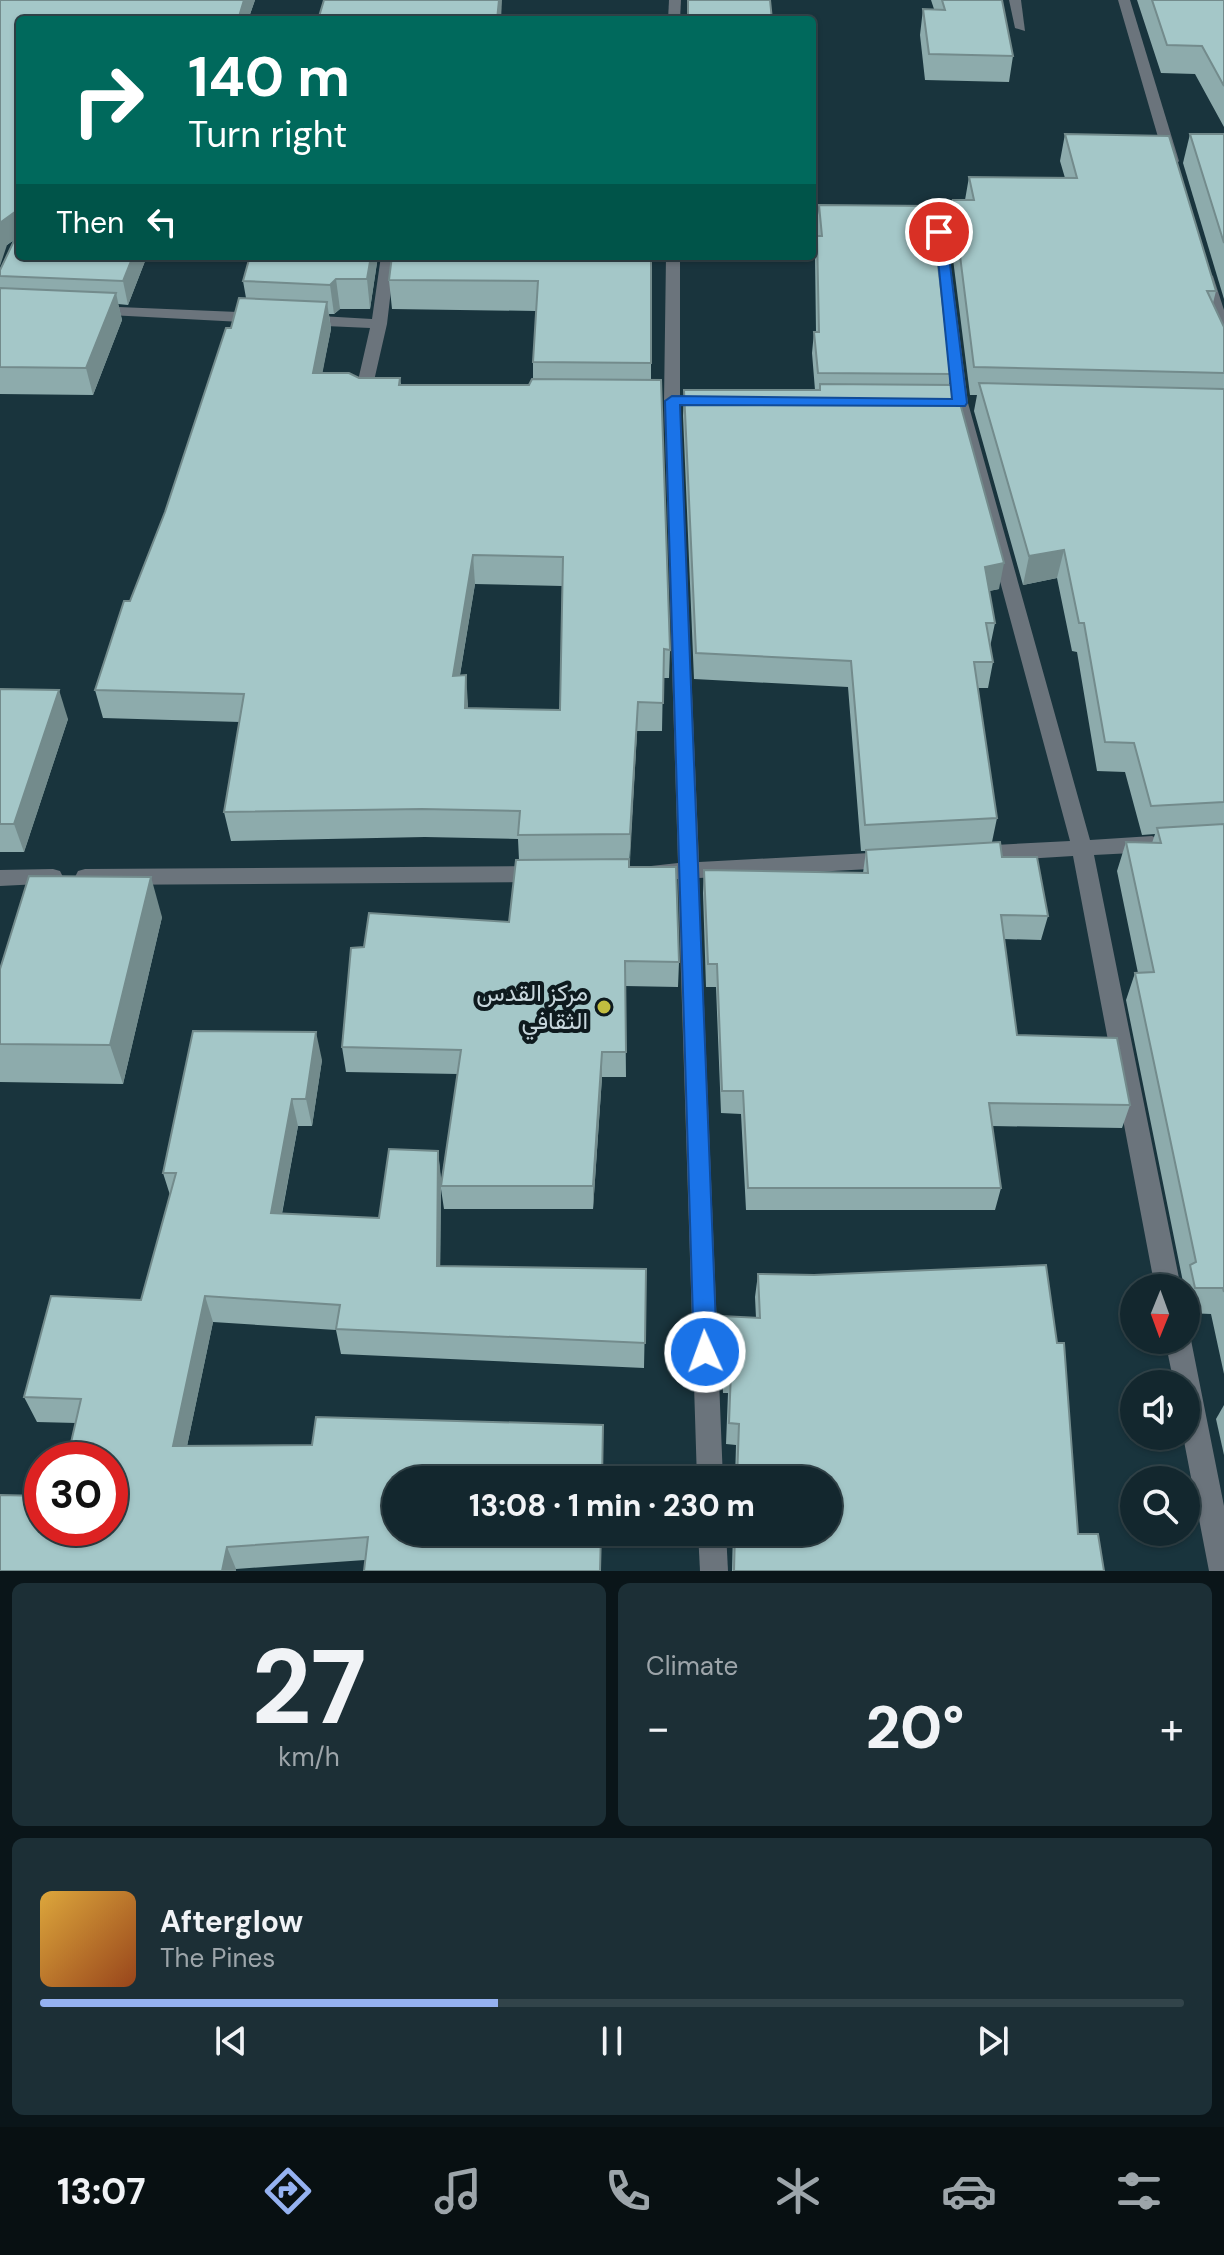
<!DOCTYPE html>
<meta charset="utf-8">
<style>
:root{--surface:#13272e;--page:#1c2f36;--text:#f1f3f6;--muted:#9da5aa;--line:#32444a;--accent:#95b2f1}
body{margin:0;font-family:"DM Sans",Vazirmatn,sans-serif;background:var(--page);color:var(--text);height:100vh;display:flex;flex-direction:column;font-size:30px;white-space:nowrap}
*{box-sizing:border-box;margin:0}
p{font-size:26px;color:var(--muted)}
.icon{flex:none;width:44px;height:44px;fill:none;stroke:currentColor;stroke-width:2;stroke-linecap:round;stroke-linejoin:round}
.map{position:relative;height:1571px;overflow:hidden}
.details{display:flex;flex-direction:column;gap:12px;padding:12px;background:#0a1519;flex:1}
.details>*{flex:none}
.top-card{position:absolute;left:16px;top:16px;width:800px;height:244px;border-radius:8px;box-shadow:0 2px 6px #0004,0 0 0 2px var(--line);background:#00695c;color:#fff;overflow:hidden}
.needle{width:52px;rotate:181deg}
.fabs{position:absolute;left:1120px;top:1274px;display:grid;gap:16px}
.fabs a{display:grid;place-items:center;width:80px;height:80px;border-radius:50%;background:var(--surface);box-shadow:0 2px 6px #0004,0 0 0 2px var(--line);font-size:40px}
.speed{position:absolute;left:24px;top:1442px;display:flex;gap:16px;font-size:40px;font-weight:700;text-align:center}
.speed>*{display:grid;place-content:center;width:104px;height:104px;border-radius:50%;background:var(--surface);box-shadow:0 2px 6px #0004,0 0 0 2px var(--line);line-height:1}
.speed .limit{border:12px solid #d22;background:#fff;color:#111}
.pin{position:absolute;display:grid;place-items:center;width:68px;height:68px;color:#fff;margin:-34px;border:4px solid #fff;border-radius:50%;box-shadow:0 2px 8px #0007}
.me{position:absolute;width:88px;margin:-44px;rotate:358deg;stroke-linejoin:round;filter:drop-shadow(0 0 6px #0008)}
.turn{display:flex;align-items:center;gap:28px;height:168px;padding:0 40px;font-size:36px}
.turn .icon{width:104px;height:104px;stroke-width:2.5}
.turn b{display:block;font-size:56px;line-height:68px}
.then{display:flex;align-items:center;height:76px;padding:0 40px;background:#0003;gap:16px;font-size:30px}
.big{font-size:60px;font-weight:800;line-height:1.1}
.details .widget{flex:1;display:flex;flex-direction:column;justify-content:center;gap:12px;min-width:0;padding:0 28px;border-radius:12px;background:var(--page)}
.details .dial{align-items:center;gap:0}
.dial b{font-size:104px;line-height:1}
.song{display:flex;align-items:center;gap:24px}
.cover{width:96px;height:96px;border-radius:12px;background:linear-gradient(135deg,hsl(40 70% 55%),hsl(20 70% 35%))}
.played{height:8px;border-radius:4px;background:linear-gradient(90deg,var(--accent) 40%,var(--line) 40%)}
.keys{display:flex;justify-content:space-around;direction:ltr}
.heat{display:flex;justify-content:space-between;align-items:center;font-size:44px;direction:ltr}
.details .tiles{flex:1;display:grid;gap:12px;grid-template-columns:1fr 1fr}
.widget:last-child{grid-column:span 2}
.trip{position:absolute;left:382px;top:1466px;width:460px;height:80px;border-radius:40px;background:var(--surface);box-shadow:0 2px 6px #0004,0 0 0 2px var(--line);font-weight:800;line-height:80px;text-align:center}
.tab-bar{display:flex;height:128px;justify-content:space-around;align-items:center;background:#081012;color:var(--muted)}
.tab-bar .icon{width:56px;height:56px}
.tab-bar .on{color:var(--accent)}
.tab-bar b{font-size:36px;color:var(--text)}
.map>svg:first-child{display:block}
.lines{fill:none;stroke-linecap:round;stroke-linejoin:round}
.minor{fill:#6b747c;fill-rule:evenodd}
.wall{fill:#8dabac;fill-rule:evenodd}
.shaded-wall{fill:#738b8c}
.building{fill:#a4c7c8;stroke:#738b8c;stroke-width:2;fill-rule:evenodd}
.route{fill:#1a73e8;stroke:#114b97;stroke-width:2}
.poi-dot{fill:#c2bd3f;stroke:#0e1a1e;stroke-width:3}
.labels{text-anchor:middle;stroke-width:8;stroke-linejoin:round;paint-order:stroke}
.poi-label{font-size:24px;fill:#c8d7dd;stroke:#0e1a1e;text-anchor:end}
</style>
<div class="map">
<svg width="1224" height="1571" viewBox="0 0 1224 1571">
<rect width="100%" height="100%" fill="#19343d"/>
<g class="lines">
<g class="minor">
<path d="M669 0H681L680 20H668Z"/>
<path d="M1009 0H1021L1025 31 1015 28Z"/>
<path d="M1118 0H1130L1179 161 1177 164 1165 161Z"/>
<path d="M936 200 943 204 968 403 1090 840 1152 836 1159 839 1162 844 1159 849 1152 852 1094 855 1181 1288H1155L1073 856 976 862 969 860 966 854 969 848 976 846 1070 841 952 403 929 204Z"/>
<path d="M381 256H395L387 324 371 394 376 398 374 401 362 403 354 398 370 328 303 325 295 320 303 315 372 319Z"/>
<path d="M666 256H680V401L699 862 889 852 896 854 899 860 896 866 889 868 699 878 723 1480H697L678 879H642L639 873 642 867 678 863 664 401Z"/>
<path d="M1206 272 1213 276 1224 310V340L1216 335 1199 276Z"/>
<path d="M95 306 259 313 267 318 259 323 90 314V308Z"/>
<path d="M541 866 548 868 551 874 548 880 541 882 85 885 78 883 75 877 78 871 85 869Z"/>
<path d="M53 869 60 871 63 877 60 883 0 886V870Z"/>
<path d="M1186 1331 1191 1340 1224 1506V1571H1209L1183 1436H1186V1384H1174L1165 1340H1186Z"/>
<path d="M698 1532H726L728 1571H700Z"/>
</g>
</g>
<g class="wall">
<path d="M0 0H255L248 20H20V256H147L128 305 118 304 122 320 93 395 0 394V270L14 240 7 245Z"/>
<path d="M931 0H1002L1013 56 1009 82 925 80 920 35 923 9H934Z"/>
<path d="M1137 0H1224V127L1195 74 1161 73Z"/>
<path d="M1065 134 1216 291 1213 303 1224 327V1374L1211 1314 1186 1313V1288H1180L1183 1282 1126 1000 1135 973H1138L1117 871 1126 842 1152 843 1155 834 1142 835 1125 772 1097 771 1077 652 1072 651 1057 578 1023 585 974 411 977 395H970L949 227 953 200H965L969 177 1065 178 1060 161Z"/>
<path d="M1190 134H1224V299L1183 163Z"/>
<path d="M819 205 951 374 949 385 999 589 989 591 995 623 990 647 993 662 988 688H978L997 818 992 842 1048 916 1041 940 1004 939 1017 1035 1130 1105 1122 1128 992 1126 1001 1188 995 1210H746L741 1114 721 1113 716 987H706L703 893 704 870 863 873 866 851H861L848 687 694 679 683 416 684 390H815L812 353 814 332H816L815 256 817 236H818L817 225Z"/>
<path d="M250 256H378L370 309H340L334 314H329L331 329 322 373 359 378H400L401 385H529L533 379V362L536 311 392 309 389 280 651 256V380L670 650 669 678H663L662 731H637L629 867 679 962 678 987 625 986 626 1077H602L593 1209H444L441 1189 440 1266 646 1269 644 1368 341 1354 336 1330 213 1322 187 1446 312 1445 603 1425 365 1560 236 1569 110 1528 76 1423 37 1422 24 1397 141 1300 170 1195 163 1173 322 1060 312 1126H298L282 1214 379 1218 438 1151 441 1182 458 1074 346 1072 342 1047 364 947 509 922 519 860 518 839 425 837 231 841 224 812 240 722 103 718 95 690 165 512 231 328 246 298 243 281ZM475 584 562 586 560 710 468 708 460 675Z"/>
<path d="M0 689 68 719 24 852H0Z"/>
<path d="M162 917 123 1084 0 1082V969Z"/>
<path d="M758 1274 1078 1534 1104 1571H732L733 1532H828V1480H735L736 1445 726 1444 728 1393H723L720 1338 722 1316 756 1318 755 1297Z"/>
<path d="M1224 1405V1455L1216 1419Z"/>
</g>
<g class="shaded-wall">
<path d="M244 0H255L248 20H238Z"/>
<path d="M499 0H502L501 20H497Z"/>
<path d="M15 212 20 235 7 245 0 266V225L1 222Z"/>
<path d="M133 256H147L128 305 123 281Z"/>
<path d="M371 256H378L370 309 367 279Z"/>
<path d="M336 279 340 309 334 314 330 285Z"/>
<path d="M116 293 122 320 93 395 86 368Z"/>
<path d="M327 302 331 329 317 401 313 373Z"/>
<path d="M1064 550 1057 578 1023 585 1029 556Z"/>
<path d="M473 555 475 584 455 704 453 676Z"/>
<path d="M1004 563 999 589 980 593 985 567Z"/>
<path d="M466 675 468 704 467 736 465 708Z"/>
<path d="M59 690 68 719 24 852 14 824Z"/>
<path d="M638 702 637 731 630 862V834Z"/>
<path d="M151 877 162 917 123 1084 110 1045Z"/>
<path d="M316 1032 322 1060 312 1126 306 1099Z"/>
<path d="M602 1052V1077L593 1209V1186Z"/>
<path d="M292 1099 298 1126 277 1239 271 1213Z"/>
<path d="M438 1151 441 1178 440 1292 437 1266Z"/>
<path d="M205 1296 213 1322 182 1470 173 1446Z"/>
<path d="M227 1547 236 1569V1571H222Z"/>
</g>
<g class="building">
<path d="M0 0H244L238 20H20V256H133L123 281 0 276V270L13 243 17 221 15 212 1 222 0 225Z"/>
<path d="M324 0H499L497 20H318Z"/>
<path d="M688 0H770L772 20H688Z"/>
<path d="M942 0H1002L1013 56 929 54 923 9 945 10Z"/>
<path d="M1152 0H1224V86L1202 46 1167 45Z"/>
<path d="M1065 134 1169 136 1216 291H1207L1224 327V373L974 367 953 200H974L969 177 1077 178Z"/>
<path d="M1190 134H1224V243Z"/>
<path d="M819 205 931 206 951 374 818 373 814 332H819L817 236H822Z"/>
<path d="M250 256H371L367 279H336L330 285 243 281Z"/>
<path d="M392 256H651V363L533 362 538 281 389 280Z"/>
<path d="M0 288 116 293 86 368 0 367Z"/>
<path d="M239 298 327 302 313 373H349L359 378H400L399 385H529L532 379 661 380 670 650 664 649 663 703 638 702 630 834 518 835 520 811 422 809 224 812 244 694 95 690 124 601H130L165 512 226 328H231ZM473 555 563 557 560 710 465 708 466 675 453 676Z"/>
<path d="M979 383 1224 389V802L1151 806 1134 743 1105 742 1084 623H1079L1064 550 1029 556Z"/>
<path d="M820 384 955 385 1004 563 985 567 995 623H986L993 662H974L997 818 865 825 851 661 696 653 684 390H820Z"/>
<path d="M0 689 59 690 14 824H0Z"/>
<path d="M1224 824V1292L1223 1288H1195L1190 1265 1196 1262 1135 973 1154 972 1126 842 1161 843 1157 828Z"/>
<path d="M1000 842 1002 857H1037L1048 916 1001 915 1017 1035 1117 1038 1130 1105 989 1103 1001 1188H748L743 1091H722L717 964H708L704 870 868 873 866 850Z"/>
<path d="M629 859V867H676L679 962 625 961 626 1052H602L593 1186H441L461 1050 342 1047 351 948 364 947 369 913 509 922 516 860Z"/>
<path d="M29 876 151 877 110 1045 0 1044V969Z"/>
<path d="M193 1031 316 1032 306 1099H292L271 1213 379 1218 389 1149 438 1151 437 1266 646 1269 645 1343 336 1329 340 1305 205 1296 173 1446 312 1445 316 1417 603 1425 602 1480H396V1532H601L600 1571H364L368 1537 227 1547 222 1571H0V1495L42 1496V1528H110V1460H67L81 1399 24 1397 51 1296 141 1300 176 1173H163Z"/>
<path d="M1046 1265 1057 1343H1064L1078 1534H1098L1104 1571H734L735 1532H828V1480H737L739 1424 729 1423 731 1371H725L722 1316 760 1318 758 1274 814 1275Z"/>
</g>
<path class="route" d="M935 229 946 232 967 403 965 406 680 405 717 1352 713 1360 705 1363 697 1360 694 1352 665 401 672 396 952 399Z"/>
<circle class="poi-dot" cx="604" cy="1007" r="8"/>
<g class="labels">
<g class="poi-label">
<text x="588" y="1001">مركز القدس<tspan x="588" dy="28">الثقافي</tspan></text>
</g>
</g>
</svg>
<div class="fabs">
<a><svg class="needle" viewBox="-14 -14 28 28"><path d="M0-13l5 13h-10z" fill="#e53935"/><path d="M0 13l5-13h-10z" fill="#9da5aa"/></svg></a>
<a><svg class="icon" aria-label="sound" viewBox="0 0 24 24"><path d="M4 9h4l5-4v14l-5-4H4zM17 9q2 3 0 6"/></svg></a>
<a><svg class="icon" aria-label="search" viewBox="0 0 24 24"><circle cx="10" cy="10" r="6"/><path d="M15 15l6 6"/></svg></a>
</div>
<div class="speed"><div class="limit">30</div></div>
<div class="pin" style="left:939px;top:232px;background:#d93025"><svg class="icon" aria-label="arrive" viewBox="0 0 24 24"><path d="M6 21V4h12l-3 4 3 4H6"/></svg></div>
<svg class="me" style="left:705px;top:1352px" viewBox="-20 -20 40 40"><circle r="17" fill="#1a73e8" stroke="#fff" stroke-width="3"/><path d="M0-11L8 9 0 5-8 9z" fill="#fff"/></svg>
<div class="trip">13:08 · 1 min · 230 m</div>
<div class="top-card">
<div class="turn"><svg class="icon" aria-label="right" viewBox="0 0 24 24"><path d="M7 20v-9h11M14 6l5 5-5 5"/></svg><div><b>140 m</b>Turn right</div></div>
<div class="then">Then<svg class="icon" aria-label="left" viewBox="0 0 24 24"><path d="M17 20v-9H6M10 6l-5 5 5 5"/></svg></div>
</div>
</div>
<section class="details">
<div class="tiles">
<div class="widget dial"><b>27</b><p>km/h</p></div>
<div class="widget"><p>Climate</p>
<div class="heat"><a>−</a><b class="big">20°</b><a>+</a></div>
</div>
<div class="widget">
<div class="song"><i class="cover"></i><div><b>Afterglow</b><p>The Pines</p></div></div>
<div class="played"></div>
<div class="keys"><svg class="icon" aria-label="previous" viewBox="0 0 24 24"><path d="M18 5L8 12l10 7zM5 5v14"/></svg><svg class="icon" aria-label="pause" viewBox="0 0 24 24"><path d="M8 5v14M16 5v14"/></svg><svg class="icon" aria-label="next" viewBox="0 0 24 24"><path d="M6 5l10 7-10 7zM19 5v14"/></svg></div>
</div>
</div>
</section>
<nav class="tab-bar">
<b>13:07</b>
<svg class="icon on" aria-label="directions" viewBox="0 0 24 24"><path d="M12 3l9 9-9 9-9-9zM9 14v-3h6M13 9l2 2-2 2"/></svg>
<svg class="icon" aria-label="music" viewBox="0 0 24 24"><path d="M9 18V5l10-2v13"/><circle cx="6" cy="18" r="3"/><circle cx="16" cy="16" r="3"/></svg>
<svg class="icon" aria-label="phone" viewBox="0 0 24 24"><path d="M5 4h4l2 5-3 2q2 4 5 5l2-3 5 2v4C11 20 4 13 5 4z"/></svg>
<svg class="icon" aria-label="climate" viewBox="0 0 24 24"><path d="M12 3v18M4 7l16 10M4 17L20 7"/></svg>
<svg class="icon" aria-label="car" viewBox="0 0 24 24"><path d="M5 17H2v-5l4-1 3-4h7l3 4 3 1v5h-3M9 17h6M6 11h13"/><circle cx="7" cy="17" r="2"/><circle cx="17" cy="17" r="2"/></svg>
<svg class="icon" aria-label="filters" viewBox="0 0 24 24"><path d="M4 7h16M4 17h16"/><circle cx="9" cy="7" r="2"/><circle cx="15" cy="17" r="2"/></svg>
</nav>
